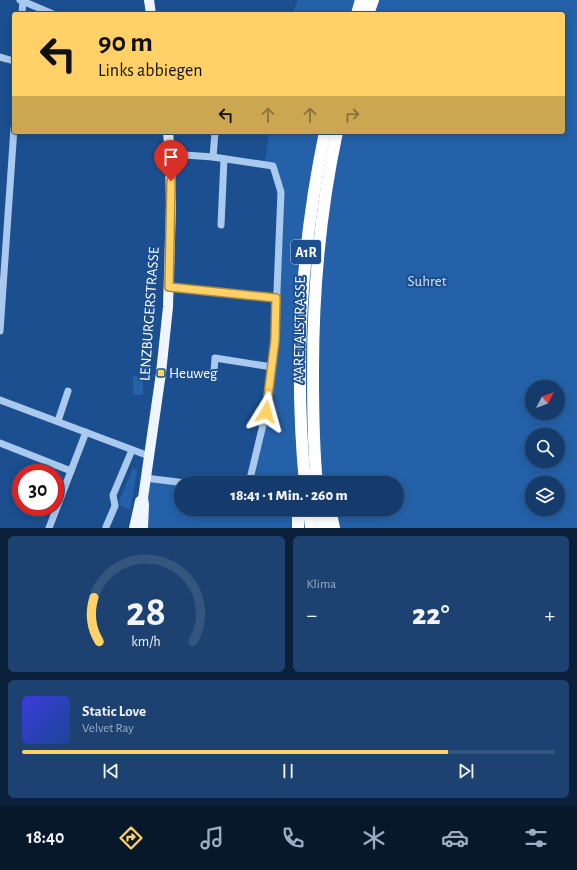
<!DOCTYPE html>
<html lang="de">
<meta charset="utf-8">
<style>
:root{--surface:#143b6b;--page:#1d4271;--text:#f1f3f6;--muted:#9dadc1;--line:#33557e;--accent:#ffd166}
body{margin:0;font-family:"Alegreya Sans",sans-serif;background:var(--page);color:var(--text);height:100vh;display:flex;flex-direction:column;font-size:15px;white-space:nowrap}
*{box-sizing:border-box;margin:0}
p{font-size:13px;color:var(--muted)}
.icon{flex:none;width:22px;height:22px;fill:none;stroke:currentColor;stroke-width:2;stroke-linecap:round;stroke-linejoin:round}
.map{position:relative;height:528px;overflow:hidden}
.sheet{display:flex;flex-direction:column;gap:8px;padding:8px;background:#0b203b;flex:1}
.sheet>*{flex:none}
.banner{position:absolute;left:12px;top:12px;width:553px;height:122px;border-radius:4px;box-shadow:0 2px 10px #0003,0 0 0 1px var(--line);background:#ffd166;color:#111;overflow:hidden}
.needle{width:26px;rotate:48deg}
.tools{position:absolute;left:525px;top:380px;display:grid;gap:8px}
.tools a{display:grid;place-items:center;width:40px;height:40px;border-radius:50%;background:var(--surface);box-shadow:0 2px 10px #0003,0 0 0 1px var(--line);font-size:20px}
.speed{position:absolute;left:12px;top:464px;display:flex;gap:8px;font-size:20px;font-weight:700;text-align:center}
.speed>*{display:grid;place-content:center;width:52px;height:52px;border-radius:50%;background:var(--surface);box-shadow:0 2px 10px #0003,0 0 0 1px var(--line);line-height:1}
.speed .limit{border:6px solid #d22;background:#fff;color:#111}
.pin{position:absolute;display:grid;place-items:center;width:34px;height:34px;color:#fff;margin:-41px -17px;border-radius:50% 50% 50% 0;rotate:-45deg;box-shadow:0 0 4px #0007}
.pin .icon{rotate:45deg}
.me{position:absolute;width:44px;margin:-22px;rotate:8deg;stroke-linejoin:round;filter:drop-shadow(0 0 3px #0008)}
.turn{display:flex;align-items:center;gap:14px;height:84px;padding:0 20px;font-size:18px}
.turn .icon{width:52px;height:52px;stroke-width:2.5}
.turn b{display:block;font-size:28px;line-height:34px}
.lanes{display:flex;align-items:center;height:38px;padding:0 20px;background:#0003;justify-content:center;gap:20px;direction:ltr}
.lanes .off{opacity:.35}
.big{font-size:30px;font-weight:800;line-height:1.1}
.sheet .tile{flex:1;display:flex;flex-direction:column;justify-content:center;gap:6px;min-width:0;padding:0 14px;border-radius:6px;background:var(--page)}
.sheet .dial{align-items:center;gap:0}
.dial svg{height:104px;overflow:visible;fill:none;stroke:var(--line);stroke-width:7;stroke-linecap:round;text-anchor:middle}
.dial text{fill:var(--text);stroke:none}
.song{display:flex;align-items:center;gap:12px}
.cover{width:48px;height:48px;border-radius:6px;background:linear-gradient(135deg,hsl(240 70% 55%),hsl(220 70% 35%))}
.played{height:4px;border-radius:2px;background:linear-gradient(90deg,var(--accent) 80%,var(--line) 80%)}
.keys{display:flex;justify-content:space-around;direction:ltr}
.heat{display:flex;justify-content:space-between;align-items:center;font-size:22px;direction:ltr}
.sheet .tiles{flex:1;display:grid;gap:8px;grid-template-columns:1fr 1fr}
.tile:last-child{grid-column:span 2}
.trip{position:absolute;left:174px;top:476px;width:230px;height:40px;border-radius:20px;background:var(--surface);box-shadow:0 2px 10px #0003,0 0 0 1px var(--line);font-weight:800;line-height:40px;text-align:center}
.dock{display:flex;height:64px;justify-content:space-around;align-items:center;background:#08182b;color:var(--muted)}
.dock .icon{width:28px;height:28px}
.dock .selected{color:var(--accent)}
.dock b{font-size:18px;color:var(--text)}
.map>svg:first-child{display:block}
.green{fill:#2461a8;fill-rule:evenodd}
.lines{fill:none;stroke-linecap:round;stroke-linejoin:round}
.minor{stroke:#a9c9ee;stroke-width:7}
.major{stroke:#f0f6ff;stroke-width:10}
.highway{stroke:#fff;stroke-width:12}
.route-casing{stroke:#a68842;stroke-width:10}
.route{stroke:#ffd166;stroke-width:7}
.poi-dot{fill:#ffd166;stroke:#1b4f8f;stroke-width:1.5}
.labels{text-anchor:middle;stroke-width:4;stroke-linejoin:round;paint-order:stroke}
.shield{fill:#1b4f8f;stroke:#bbcadd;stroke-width:1}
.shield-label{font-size:14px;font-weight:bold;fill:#fff}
.park-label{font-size:15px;fill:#cfe3fa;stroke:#1b4f8f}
.street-label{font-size:15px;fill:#fff;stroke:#1b4f8f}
.poi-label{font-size:15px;fill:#fff;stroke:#1b4f8f;text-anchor:start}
</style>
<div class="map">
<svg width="577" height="528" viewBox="0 0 577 528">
<rect width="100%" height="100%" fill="#1b4f8f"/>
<g class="green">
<path d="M298 0H577V528H139L145 478 181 483V509H397V483H249L254 467 275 340 280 222 273 166 265 164 269 132H563V14H292ZM532 387H558V413H532ZM532 435H558V461H532ZM532 483H558V509H532Z"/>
<path d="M133 376 143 377V395H133Z"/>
<path d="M133 468 137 470 130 510 118 504Z"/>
</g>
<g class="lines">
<g class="minor">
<path d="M20 0 53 14"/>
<path d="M22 14 23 0"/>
<path d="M0 57 14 61"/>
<path d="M170 154 213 157 273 166 281 192 275 340 266 412 249 483"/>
<path d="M213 157 215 132"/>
<path d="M221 225 224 159"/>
<path d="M169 287 276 298"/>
<path d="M0 331 14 128"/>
<path d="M214 372 215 358 272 367"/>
<path d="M0 400 149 456"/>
<path d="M58 421 68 391"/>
<path d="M0 443 71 471"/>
<path d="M145 478 186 483"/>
<path d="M106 527 115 506 113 495 132 450"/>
<path d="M49 528 86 432"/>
</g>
<g class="major">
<path d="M149 0 151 14"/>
<path d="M134 528 140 501"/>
<path d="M143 528 144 505 143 498 161 373 168 307 171 206 170 154 168 132"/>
</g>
<g class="highway">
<path d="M357 14 361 0"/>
<path d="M368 14 373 0"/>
<path d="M305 483C294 366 301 247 325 132"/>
<path d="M317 483C313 446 313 408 313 371 313 290 320 211 337 132"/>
<path d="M298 509V528"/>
<path d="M309 509 311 528"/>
<path d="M320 509 323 528"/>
<path d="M330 509 334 528"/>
</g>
</g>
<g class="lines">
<defs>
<path id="route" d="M171 181 169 287 276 298 275 340 266 412"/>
</defs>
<use href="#route" class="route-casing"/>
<use href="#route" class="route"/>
</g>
<rect class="poi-dot" x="157" y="369" width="8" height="8" rx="2"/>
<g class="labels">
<rect class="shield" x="291" y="240" width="30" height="24" rx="3"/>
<g class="shield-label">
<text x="306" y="257">A1R</text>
</g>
<g class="park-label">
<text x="427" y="286">Suhret</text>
</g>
<g class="street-label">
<text transform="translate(149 314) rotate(-86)" y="5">LENZBURGERSTRASSE</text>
<text transform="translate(299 330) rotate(-89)" y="5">AARETALSTRASSE</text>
</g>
<g class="poi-label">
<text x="169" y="378">Heuweg</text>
</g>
</g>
</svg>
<div class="tools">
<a><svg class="needle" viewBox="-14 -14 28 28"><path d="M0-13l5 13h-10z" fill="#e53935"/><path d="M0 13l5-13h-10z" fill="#9dadc1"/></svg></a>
<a><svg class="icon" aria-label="search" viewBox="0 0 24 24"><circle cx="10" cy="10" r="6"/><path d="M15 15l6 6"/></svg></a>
<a><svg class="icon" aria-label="layers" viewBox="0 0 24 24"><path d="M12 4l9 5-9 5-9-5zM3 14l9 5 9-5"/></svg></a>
</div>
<div class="speed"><div class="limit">30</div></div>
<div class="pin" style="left:171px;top:181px;background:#d93025"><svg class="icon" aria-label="arrive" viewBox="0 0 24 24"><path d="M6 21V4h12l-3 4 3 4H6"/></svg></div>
<svg class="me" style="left:266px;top:412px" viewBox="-20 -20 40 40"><path d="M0-17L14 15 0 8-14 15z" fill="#ffd166" stroke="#fff" stroke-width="4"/></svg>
<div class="trip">18:41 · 1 Min. · 260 m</div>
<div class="banner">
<div class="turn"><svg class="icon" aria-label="left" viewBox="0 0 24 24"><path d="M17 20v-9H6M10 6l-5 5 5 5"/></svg><div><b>90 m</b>Links abbiegen</div></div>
<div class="lanes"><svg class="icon" aria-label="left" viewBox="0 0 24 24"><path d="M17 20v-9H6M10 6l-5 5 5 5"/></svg><svg class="icon off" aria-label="ahead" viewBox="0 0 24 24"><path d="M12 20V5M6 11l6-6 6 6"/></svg><svg class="icon off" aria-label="ahead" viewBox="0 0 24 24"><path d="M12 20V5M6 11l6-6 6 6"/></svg><svg class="icon off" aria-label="right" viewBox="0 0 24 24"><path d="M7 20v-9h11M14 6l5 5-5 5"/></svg></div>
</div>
</div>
<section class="sheet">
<div class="tiles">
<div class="tile dial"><svg viewBox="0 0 100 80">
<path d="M14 69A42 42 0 1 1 86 69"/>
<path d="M14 69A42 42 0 0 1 10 35" stroke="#ffd166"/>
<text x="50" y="56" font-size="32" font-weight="700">28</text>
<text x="50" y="72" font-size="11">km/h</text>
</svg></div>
<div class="tile"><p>Klima</p>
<div class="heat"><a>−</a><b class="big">22°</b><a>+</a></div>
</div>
<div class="tile">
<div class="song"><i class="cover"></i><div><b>Static Love</b><p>Velvet Ray</p></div></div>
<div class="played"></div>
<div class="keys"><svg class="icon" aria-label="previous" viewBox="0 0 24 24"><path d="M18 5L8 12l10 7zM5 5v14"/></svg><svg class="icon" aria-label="pause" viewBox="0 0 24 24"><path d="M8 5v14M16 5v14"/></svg><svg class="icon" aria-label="next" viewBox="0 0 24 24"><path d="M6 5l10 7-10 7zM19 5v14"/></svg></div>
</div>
</div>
</section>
<nav class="dock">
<b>18:40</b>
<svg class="icon selected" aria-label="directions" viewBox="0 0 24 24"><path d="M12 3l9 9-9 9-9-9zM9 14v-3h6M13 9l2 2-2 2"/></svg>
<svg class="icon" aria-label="music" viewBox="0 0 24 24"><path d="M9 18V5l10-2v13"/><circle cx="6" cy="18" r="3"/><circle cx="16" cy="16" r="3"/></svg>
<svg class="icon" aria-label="phone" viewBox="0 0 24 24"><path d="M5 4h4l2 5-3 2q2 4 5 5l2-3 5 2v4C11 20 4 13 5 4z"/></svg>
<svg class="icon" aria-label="climate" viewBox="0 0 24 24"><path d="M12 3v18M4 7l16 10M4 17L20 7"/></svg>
<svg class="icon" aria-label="car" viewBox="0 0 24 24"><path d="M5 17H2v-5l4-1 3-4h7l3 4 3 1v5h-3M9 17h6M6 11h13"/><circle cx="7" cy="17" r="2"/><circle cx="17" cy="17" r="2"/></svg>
<svg class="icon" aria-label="filters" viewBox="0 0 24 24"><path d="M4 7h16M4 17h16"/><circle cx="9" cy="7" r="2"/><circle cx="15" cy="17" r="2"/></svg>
</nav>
